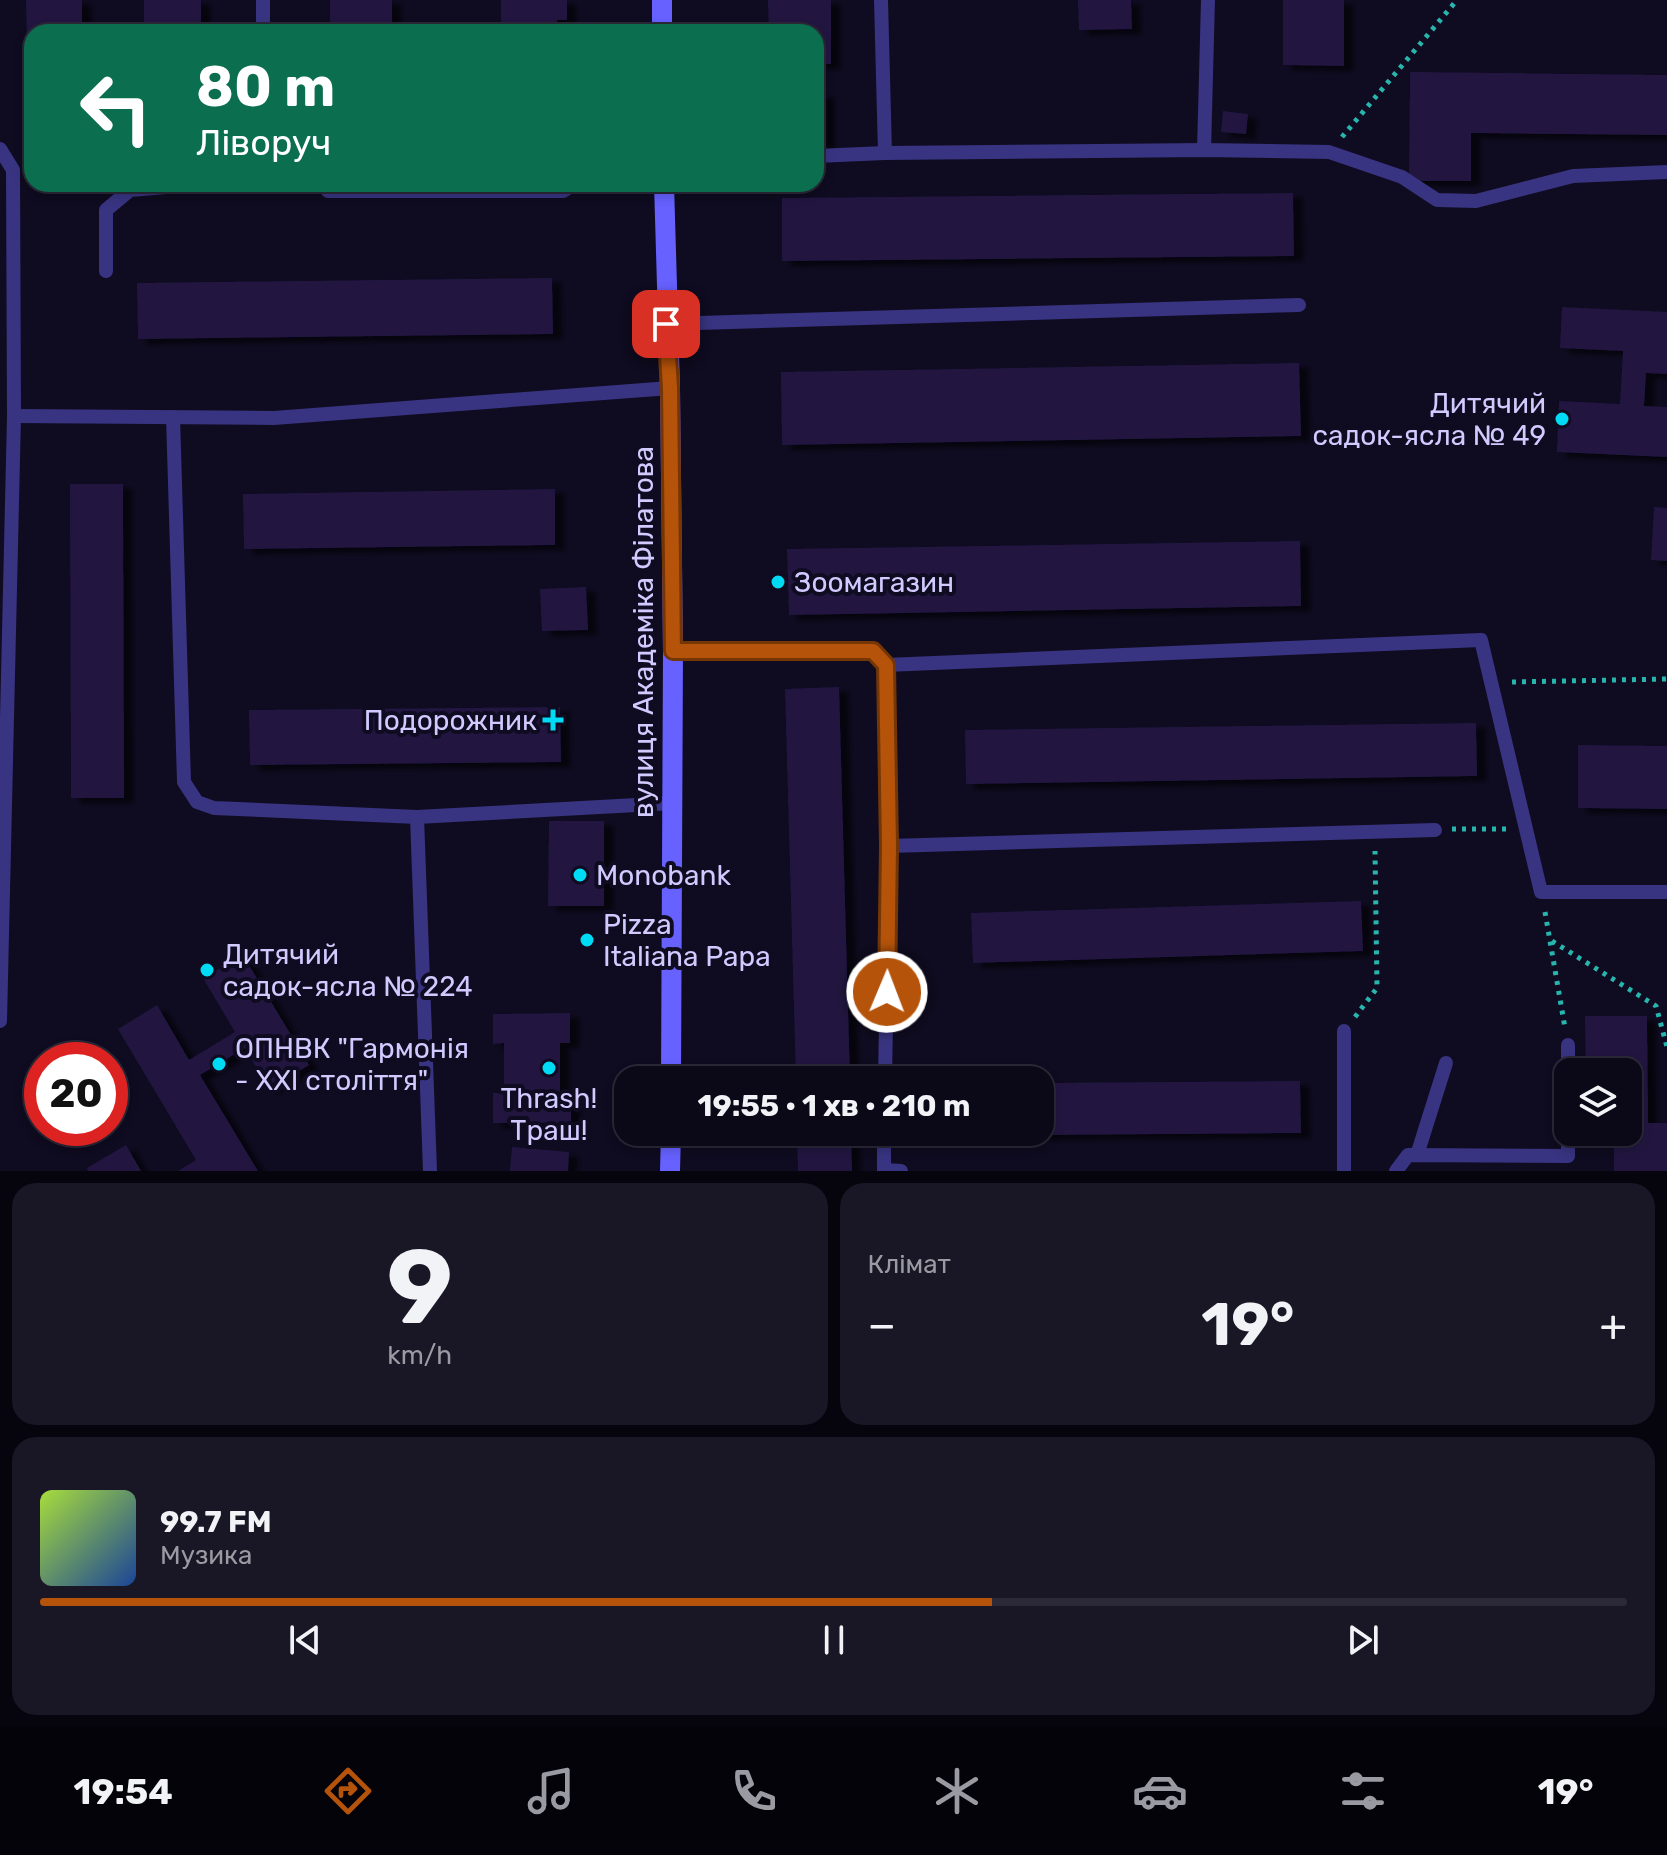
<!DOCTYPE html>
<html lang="uk">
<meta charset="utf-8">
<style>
:root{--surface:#0b0818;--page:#191625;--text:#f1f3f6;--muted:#9a9aa2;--line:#2b2937;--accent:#b45309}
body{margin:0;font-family:Rubik,sans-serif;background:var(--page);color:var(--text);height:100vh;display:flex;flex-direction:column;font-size:30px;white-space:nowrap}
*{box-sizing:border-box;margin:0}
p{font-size:26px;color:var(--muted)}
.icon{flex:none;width:44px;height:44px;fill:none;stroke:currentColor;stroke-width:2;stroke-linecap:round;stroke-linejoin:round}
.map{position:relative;height:1171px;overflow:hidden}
.details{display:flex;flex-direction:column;gap:12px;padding:12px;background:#06040d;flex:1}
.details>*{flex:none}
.guide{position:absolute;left:24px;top:24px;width:800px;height:168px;border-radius:24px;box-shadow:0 4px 12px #0003,0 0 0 2px var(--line);background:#0b6e4f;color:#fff;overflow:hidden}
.fabs{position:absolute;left:1554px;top:1058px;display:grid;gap:16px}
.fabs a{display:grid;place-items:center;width:88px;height:88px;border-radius:16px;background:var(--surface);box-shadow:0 4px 12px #0003,0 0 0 2px var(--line);font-size:40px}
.speed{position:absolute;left:24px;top:1042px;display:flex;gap:16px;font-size:40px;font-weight:700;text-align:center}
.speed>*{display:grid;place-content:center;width:104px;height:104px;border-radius:50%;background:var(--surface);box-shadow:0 4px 12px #0003,0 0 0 2px var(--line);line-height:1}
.speed .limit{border:12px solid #d22;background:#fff;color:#111}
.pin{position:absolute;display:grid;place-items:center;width:68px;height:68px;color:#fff;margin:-34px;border-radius:16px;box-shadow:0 4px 12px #0006}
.me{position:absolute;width:88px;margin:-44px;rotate:1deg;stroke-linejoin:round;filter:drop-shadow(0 0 6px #0008)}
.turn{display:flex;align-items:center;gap:28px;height:168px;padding:0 40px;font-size:36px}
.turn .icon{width:104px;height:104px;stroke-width:2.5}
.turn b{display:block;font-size:56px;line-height:68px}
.big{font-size:60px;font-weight:700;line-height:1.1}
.details .widget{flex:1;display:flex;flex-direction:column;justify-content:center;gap:12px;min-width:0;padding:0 28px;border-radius:24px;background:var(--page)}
.details .dial{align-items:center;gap:0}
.dial b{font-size:104px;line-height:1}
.song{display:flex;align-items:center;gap:24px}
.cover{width:96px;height:96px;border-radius:12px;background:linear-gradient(135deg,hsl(80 70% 55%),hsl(220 70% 35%))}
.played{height:8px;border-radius:4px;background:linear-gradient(90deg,var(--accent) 60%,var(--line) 60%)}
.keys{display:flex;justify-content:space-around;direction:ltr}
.heat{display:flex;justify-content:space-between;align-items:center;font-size:44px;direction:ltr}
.details .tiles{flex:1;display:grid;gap:12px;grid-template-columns:1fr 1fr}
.widget:last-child{grid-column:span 2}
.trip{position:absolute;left:614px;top:1066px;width:440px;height:80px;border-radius:24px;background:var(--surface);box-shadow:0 4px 12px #0003,0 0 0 2px var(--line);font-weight:700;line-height:80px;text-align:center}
.tab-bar{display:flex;height:128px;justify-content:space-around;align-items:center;background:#04030a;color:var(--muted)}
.tab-bar .icon{width:56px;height:56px}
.tab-bar .on{color:var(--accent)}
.tab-bar b{font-size:36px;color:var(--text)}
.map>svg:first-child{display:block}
.building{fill:#201741;filter:url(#shadow)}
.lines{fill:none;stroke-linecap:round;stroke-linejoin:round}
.path{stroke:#28b5ae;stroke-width:5;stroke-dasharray:4 6;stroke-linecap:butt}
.lane{stroke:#383481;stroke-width:14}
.secondary{stroke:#6661ff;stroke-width:20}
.route-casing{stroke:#753606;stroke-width:20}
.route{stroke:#b45309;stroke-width:14}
.poi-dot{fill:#00dbf5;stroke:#0f0b20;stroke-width:3}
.labels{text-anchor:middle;stroke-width:8;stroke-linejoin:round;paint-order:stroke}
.poi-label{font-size:28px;fill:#d1caff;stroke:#0f0b20;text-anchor:start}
.street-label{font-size:28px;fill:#d1caff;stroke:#0f0b20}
</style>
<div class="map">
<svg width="1667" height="1171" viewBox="0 0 1667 1171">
<defs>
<filter id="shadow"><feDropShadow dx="9" dy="5" stdDeviation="2" flood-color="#0009"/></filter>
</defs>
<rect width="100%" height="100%" fill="#0f0b20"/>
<g class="building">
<path d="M26 0H82V32H32V97H28Z"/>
<rect x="144" y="0" width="57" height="32"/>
<rect x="330" y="0" width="62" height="32"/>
<path d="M501 0H567V20H557V32H522V22H501Z"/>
<path d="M768 0H831V64H816V32H769Z"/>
<path d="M1078 0H1131L1132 29 1079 30Z"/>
<path d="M1283 0H1344V66L1283 65Z"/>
<path d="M1410 72 1667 75V135L1471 133V181H1409Z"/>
<rect x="816" y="93" width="9" height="50"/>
<path d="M1223 111 1248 114 1246 134 1221 132Z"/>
<path d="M1293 193 1294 256 782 261V198Z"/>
<path d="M552 278 553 334 138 339 137 283Z"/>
<path d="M1562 307 1667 312V374L1646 373 1644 406 1667 407V457L1557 452 1559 401 1620 404 1623 351 1560 348Z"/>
<path d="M1299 363 1301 436 782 445 781 372Z"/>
<path d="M70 484H123L124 798H71Z"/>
<path d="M555 489V545L244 549 243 494Z"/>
<path d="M1654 507 1667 508V561L1651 560Z"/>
<path d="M1300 541 1301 606 789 615 787 549Z"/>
<path d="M586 587 588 630 542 631 540 589Z"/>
<path d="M839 687 850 1080H796L785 689Z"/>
<path d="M560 707 561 762 250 765 249 710Z"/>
<path d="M1476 723 1477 776 966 784 965 730Z"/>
<path d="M1578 745 1667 746V809L1578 808Z"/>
<path d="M549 821H604V906H548Z"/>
<path d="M1361 901 1363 951 973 963 971 913Z"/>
<path d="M243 955 309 1065 269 1089 245 1048 200 1075 258 1171H178L196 1160 118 1029 157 1005 189 1060 235 1032 203 978Z"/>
<path d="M570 1013V1043H560V1095H571V1123H493V1093H504V1043L493 1044V1014Z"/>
<path d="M1585 1016H1647L1648 1123H1667V1171H1614V1136H1586V1132H1628V1072H1586Z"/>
<path d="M1300 1081 1301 1133 909 1136V1132H1040V1083Z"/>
<path d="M797 1132H851L852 1171H798Z"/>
<path d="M126 1145 141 1171H88L87 1168Z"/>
<path d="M512 1147 569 1152 568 1171H510Z"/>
</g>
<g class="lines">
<g class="path">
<path d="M1342 137 1457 0"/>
<path d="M1512 682 1667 679"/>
<path d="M1452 829H1506"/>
<path d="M1545 912 1565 1028"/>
<path d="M1552 941 1656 1006 1667 1047"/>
<path d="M1355 1017 1377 988 1375 851"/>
</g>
<g class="lane">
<path d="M881 0 885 153"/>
<path d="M263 32V0"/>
<path d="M0 149 13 170 14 416 0 1021"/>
<path d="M1204 150 1208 0"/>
<path d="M816 156 885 153 1204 150 1329 152 1402 177 1437 200 1476 201 1573 176 1667 172"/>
<path d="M328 191H563L574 184"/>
<path d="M106 271V210L130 190 201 184"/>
<path d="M666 324 1299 305"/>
<path d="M14 416 274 418 670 388"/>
<path d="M173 417 184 782 197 802 214 808 417 817 673 803"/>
<path d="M673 651H873L886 665 1481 640 1541 892H1667"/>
<path d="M417 817 430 1171"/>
<path d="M889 846 1435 830"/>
<path d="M1568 1045V1072"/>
<path d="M885 1080 889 846 886 665"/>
<path d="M884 1132V1170L901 1171"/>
<path d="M1417 1155 1446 1063"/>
<path d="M1344 1171V1031"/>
<path d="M1396 1171 1408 1155 1568 1156V1132"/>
</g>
<g class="secondary">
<path d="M662 0V32"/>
<path d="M664 184 670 388 673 651 671 1080"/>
<path d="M670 1171 671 1132"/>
</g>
</g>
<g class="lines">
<defs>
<path id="route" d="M666 324 670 388 673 651H873L886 665 889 846 887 992"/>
</defs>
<use href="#route" class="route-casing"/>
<use href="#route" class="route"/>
</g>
<g class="poi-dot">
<circle cx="1562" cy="419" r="8"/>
<circle cx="778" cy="582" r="8"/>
<path d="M549 708h8v8h8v8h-8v8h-8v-8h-8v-8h8z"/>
<circle cx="580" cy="875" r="8"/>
<circle cx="587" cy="940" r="8"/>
<circle cx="207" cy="970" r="8"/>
<circle cx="219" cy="1064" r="8"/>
<circle cx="549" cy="1068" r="8"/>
</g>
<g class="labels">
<g class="poi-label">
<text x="1546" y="413" text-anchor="end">Дитячий<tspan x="1546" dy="32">садок-ясла № 49</tspan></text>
<text x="794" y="592">Зоомагазин</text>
<text x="537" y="730" text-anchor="end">Подорожник</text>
<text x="596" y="885">Monobank</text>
<text x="603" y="934">Pizza<tspan x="603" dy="32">Italiana Papa</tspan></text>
<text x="223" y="964">Дитячий<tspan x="223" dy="32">садок-ясла № 224</tspan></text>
<text x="235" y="1058">ОПНВК "Гармонія<tspan x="235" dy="32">- ХХІ століття"</tspan></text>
<text x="549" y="1108" text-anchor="middle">Thrash!<tspan x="549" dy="32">Траш!</tspan></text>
</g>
<g class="street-label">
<text transform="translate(643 632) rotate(-90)" y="10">вулиця Академіка Філатова</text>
</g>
</g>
</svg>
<div class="fabs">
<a><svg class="icon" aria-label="layers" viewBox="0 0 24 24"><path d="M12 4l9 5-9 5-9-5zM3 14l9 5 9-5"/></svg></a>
</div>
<div class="speed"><div class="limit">20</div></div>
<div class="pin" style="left:666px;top:324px;background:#d93025"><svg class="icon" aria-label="arrive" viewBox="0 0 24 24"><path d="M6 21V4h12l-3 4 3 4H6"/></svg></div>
<svg class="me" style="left:887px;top:992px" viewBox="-20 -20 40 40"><circle r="17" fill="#b45309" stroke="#fff" stroke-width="3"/><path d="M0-11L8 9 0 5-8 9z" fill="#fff"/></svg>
<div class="trip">19:55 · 1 хв · 210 m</div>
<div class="guide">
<div class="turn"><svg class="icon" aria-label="left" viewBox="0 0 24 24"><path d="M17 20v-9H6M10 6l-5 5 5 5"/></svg><div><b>80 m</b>Ліворуч</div></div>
</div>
</div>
<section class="details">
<div class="tiles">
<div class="widget dial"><b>9</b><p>km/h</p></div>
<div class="widget"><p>Клімат</p>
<div class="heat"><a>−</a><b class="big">19°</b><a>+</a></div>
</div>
<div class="widget">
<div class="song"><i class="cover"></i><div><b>99.7 FM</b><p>Музика</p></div></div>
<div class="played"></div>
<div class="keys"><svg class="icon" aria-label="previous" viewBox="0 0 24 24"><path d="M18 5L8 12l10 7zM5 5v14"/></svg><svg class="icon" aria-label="pause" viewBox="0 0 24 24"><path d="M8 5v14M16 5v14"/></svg><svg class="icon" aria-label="next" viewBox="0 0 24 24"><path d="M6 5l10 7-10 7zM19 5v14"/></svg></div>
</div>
</div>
</section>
<nav class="tab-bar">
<b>19:54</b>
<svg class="icon on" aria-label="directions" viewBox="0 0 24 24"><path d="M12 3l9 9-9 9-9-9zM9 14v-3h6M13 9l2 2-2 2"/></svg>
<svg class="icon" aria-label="music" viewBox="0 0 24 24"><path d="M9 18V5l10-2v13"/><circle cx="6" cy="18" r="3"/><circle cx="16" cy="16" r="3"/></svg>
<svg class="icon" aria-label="phone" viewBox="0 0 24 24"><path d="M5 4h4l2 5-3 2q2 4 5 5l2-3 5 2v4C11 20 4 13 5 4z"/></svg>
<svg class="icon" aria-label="climate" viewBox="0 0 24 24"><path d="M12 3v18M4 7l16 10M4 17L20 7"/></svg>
<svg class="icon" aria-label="car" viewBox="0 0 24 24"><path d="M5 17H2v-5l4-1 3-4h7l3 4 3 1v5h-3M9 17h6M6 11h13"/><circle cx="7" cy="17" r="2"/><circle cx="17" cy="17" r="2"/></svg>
<svg class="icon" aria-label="filters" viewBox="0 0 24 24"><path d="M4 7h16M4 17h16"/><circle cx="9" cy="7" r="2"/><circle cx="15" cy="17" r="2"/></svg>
<b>19°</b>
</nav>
